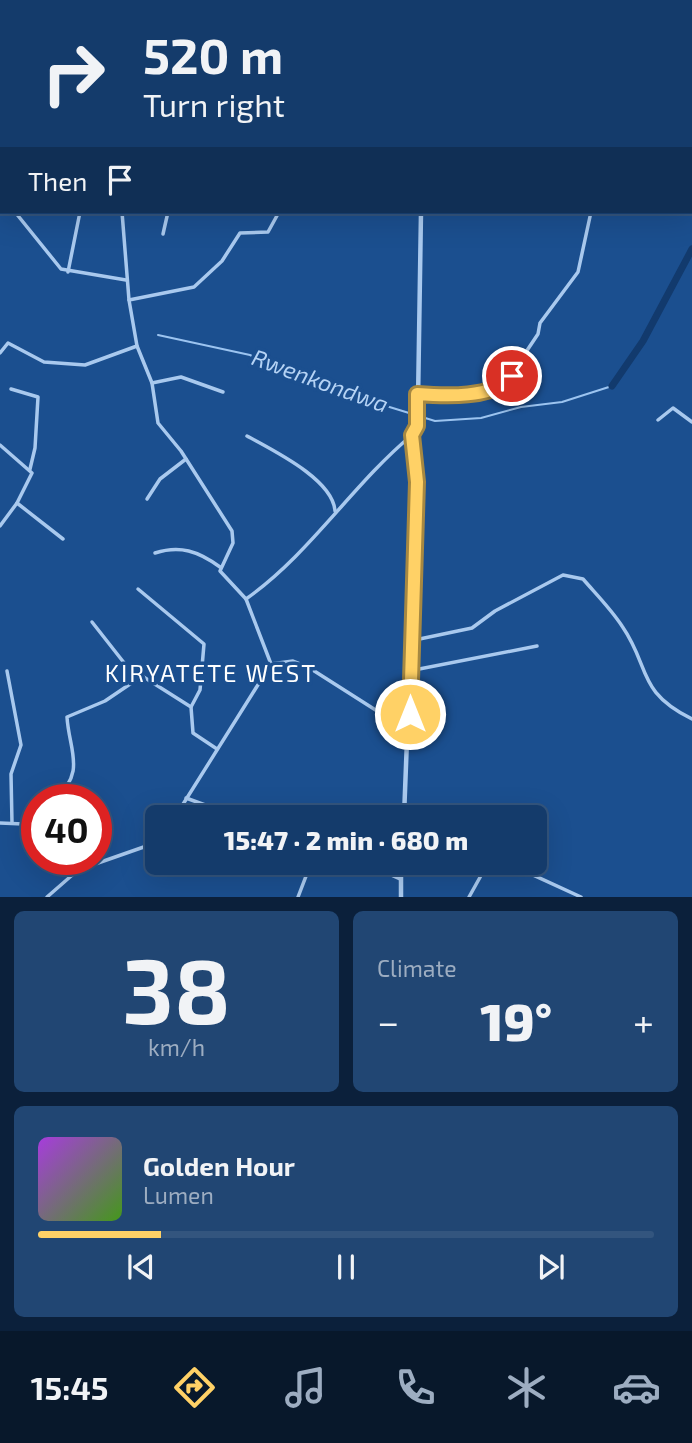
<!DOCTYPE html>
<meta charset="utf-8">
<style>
:root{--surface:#143b6b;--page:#214673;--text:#f1f3f6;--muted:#9dadc1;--line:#33557e;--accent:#ffd166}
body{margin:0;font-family:"Exo 2",sans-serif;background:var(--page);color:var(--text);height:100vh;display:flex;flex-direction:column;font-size:26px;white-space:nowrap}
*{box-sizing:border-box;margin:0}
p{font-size:23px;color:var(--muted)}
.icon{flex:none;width:38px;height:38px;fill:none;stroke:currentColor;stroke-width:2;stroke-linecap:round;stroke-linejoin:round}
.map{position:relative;height:897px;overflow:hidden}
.side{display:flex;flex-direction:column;gap:14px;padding:14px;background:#0b203b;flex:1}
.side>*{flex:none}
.guide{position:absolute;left:0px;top:0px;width:693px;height:214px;box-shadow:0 7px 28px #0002,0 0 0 2px var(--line);background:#143b6b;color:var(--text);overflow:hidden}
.speed{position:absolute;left:21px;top:784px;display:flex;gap:14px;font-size:35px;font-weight:700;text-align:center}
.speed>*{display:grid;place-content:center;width:91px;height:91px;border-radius:50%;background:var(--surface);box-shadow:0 7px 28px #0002,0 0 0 2px var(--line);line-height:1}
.speed .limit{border:10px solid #d22;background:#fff;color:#111}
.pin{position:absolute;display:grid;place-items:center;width:60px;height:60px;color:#fff;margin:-30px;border:4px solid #fff;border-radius:50%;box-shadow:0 2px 7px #0007}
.me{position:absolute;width:77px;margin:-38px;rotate:0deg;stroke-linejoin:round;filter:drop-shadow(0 0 5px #0008)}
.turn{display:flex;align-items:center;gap:24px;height:147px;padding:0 28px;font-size:32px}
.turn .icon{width:91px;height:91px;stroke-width:2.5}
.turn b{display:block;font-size:49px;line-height:60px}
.then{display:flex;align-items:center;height:66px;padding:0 28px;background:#0003;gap:14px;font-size:26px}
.big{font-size:52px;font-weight:800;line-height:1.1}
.side .tile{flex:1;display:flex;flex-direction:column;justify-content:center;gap:10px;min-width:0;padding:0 24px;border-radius:10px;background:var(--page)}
.side .dial{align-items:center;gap:0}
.dial b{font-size:91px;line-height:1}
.song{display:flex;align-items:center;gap:21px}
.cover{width:84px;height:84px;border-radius:10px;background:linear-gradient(135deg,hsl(280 70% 55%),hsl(100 70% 35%))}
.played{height:7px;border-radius:4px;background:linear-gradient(90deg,var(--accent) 20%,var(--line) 20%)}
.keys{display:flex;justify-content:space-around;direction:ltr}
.heat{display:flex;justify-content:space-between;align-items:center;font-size:38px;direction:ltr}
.side .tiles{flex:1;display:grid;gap:14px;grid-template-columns:1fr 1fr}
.tile:last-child{grid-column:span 2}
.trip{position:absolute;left:145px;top:805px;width:402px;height:70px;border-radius:10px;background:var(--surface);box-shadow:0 7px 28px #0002,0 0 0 2px var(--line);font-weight:800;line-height:70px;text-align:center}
.dock{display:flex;height:112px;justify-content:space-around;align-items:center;background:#08182b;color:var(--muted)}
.dock .icon{width:49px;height:49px}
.dock .selected{color:var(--accent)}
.dock b{font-size:32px;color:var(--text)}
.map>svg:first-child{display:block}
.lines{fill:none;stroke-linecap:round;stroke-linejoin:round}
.stream{stroke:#9cc4f0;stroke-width:2}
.river{stroke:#123a6d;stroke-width:7}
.minor{stroke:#a9c9ee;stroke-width:3.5}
.tertiary{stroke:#a9c9ee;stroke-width:4.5}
.route-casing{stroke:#a68842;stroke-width:18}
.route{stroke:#ffd166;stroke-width:12}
.labels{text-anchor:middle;stroke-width:7;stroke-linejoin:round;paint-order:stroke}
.water-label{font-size:23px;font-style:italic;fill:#b5d3f5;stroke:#1b4f8f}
.quarter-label{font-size:24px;letter-spacing:2px;fill:#fff;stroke:#1b4f8f}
</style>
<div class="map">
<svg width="692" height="897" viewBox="0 0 692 897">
<rect width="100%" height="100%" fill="#1b4f8f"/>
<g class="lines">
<path class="stream" d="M158 335 250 355 292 377 435 421 481 418 521 407 562 402 612 386"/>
<path class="river" d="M612 386 643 341 692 249"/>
<g class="minor">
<path d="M100 0 101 2"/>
<path d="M112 2 115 0"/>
<path d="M648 2 649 0"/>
<path d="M0 65 2 64"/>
<path d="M0 182 2 184"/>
<path d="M15 212 61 269 126 280"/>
<path d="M122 212 129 300 137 346 152 383 158 423 181 451 232 531 233 543 220 571 246 599"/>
<path d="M163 234 168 212"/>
<path d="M68 272 80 212"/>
<path d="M129 300 194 287 222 261 240 233 268 232 279 212"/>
<path d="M0 353 8 343 44 362 85 365 137 346"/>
<path d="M152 383 181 377 223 392"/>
<path d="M11 389 38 397 35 448 30 469"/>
<path d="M418 394 461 396 506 382 538 334 540 323 578 272 591 212"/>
<path d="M658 420 673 408 692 422"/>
<path d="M247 436C272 450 333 479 335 511"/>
<path d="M0 445 32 473 17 503 0 526"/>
<path d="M147 499 160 479 186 459"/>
<path d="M17 503 63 539"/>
<path d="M155 553C180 545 198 551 220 567"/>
<path d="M138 589 204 644 200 690 191 707"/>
<path d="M92 622 136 678"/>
<path d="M410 641 472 628 495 611 563 575 583 579C596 594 611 609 622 626 651 668 636 691 692 719"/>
<path d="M271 664 293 661 308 667 407 730"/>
<path d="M7 671 21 745 11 774 12 823"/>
<path d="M409 671 537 646"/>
<path d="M186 798 238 817"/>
<path d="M54 800C87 772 69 751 67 717L105 701 142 676 191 707 193 733 217 749"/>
<path d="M405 814 413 817"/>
<path d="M175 817 271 664 246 599C310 554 352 485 412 435"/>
<path d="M465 817 473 809C491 810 512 801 526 817"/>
<path d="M0 823 23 824 37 829"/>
<path d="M26 825 37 815"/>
<path d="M364 863 400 879"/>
<path d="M507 863 581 897"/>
<path d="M47 897 78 870 158 842"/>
<path d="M298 897 311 863"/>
<path d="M469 897 488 863"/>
</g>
<g class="tertiary">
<path d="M417 2 418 0"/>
<path d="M404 817 417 482 412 435 417 426 418 402 421 212"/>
<path d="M401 897V863"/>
</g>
</g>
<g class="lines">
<defs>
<path id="route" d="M410 714 417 482 412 435 417 426V394C444 396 494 399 512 376"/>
</defs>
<use href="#route" class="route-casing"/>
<use href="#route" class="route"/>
</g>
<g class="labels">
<g class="water-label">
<text transform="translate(320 381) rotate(20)" y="8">Rwenkondwa</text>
</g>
<g class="quarter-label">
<text x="211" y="682">KIRYATETE WEST</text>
</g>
</g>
</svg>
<div class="speed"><div class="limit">40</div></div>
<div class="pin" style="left:512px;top:376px;background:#d93025"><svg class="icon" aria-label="arrive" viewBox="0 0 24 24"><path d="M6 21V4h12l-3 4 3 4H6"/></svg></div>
<svg class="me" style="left:410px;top:714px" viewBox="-20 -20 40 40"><circle r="17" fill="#ffd166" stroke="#fff" stroke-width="3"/><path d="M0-11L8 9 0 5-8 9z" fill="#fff"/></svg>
<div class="trip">15:47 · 2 min · 680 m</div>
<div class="guide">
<div class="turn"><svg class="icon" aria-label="right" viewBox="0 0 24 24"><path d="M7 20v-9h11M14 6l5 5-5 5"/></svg><div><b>520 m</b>Turn right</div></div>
<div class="then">Then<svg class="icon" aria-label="arrive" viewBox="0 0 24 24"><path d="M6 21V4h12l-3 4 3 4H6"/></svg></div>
</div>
</div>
<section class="side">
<div class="tiles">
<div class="tile dial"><b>38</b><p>km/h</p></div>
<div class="tile"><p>Climate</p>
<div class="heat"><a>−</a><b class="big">19°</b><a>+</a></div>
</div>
<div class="tile">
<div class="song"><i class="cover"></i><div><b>Golden Hour</b><p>Lumen</p></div></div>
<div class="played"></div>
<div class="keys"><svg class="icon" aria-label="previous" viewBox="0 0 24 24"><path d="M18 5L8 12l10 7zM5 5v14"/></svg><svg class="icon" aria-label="pause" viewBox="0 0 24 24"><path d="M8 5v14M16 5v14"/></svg><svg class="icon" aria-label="next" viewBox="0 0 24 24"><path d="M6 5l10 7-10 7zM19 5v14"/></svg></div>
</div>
</div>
</section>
<nav class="dock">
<b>15:45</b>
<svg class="icon selected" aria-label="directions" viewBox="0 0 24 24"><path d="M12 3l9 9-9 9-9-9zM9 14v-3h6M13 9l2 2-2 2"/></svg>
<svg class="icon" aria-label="music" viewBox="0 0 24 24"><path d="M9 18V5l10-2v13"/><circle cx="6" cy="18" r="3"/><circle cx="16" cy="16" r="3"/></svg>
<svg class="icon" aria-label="phone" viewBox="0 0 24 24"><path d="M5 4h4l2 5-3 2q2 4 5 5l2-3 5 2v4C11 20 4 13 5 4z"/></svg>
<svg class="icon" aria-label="climate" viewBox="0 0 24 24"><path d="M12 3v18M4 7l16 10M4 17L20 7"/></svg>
<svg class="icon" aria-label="car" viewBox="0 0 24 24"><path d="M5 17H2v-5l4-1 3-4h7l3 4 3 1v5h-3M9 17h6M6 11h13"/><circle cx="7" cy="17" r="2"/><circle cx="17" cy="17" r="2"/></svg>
</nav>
